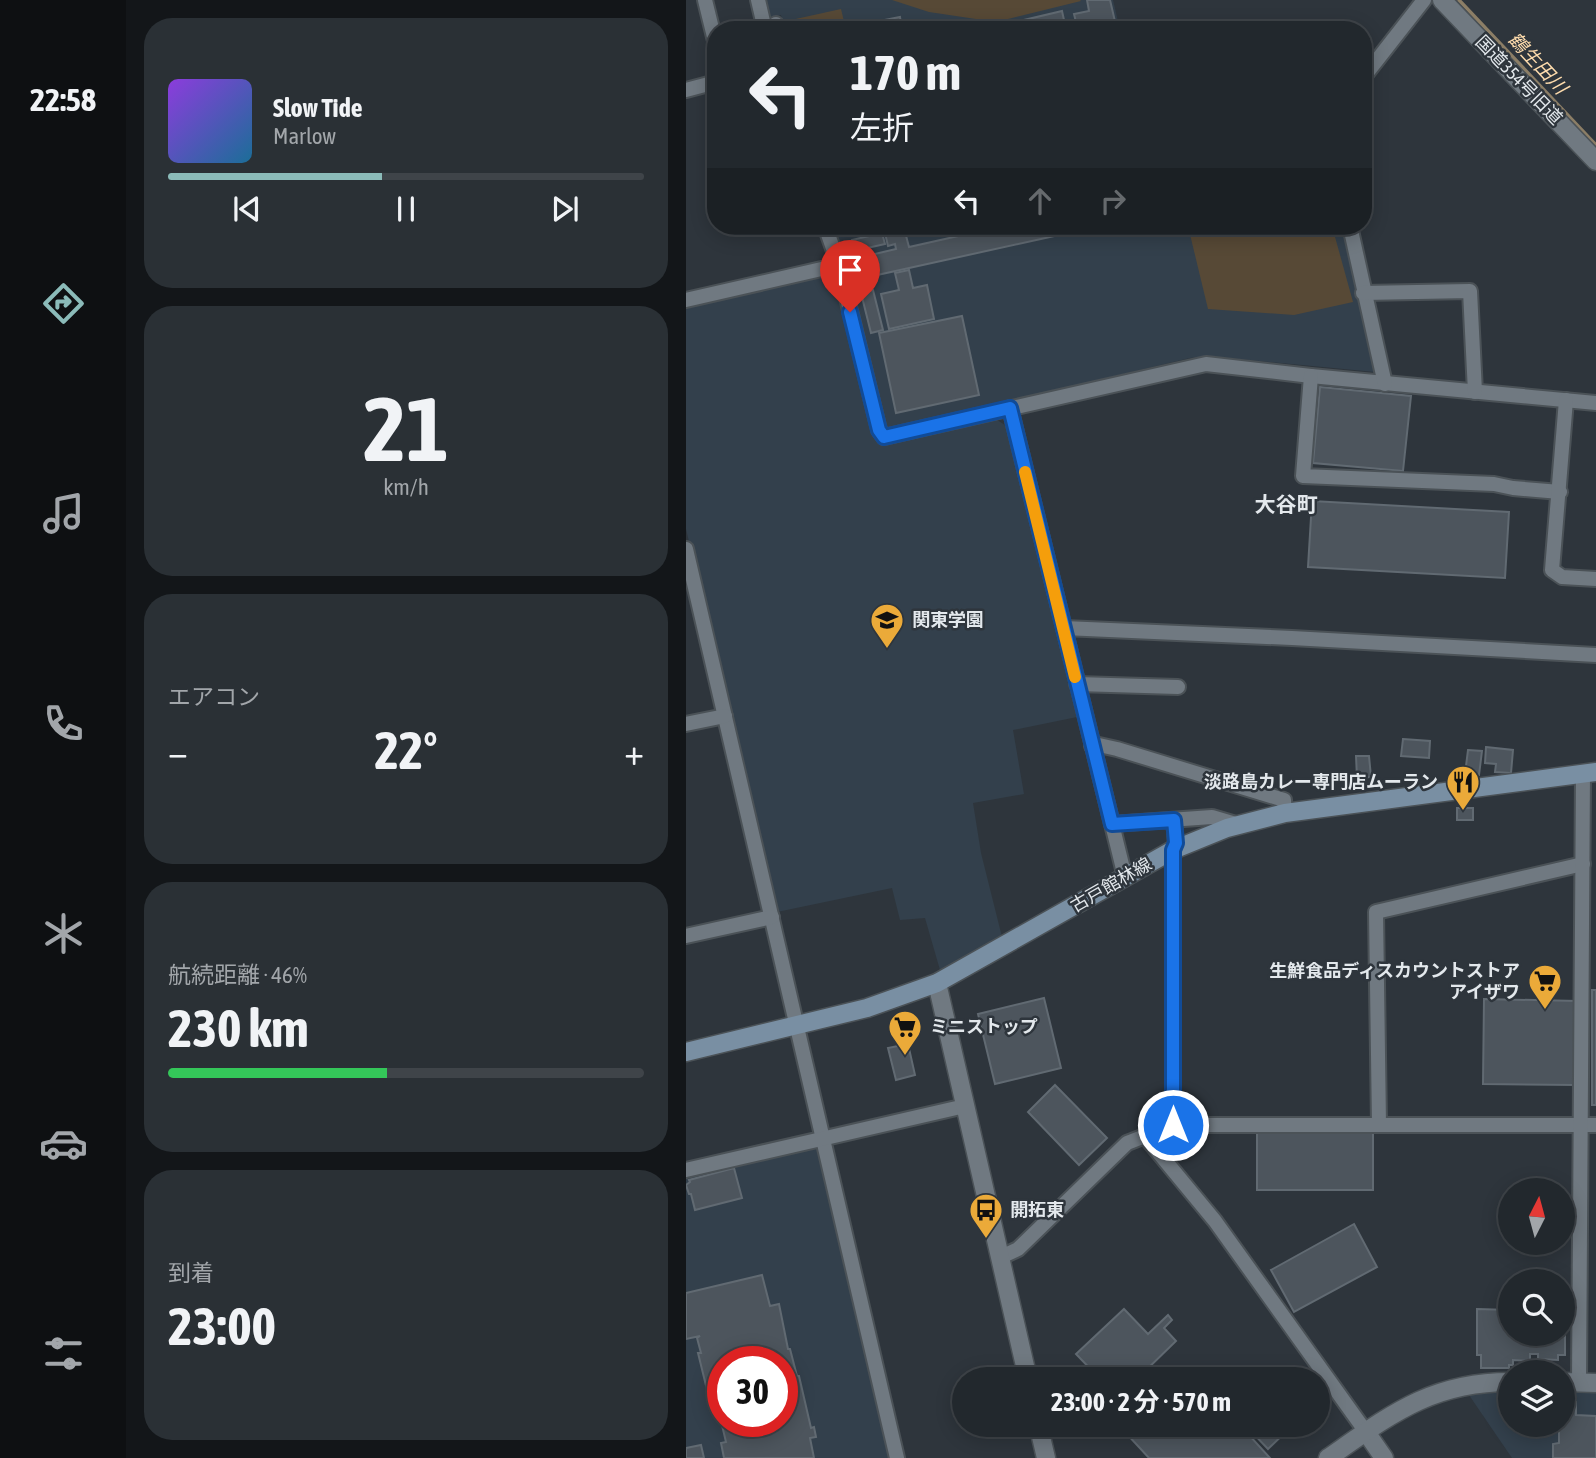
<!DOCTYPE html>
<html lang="ja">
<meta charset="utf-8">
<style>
:root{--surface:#22282d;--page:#2a3035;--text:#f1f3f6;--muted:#a2a6aa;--line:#3f4449;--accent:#8bbbb9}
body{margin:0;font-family:"Asap Condensed","Noto Sans JP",sans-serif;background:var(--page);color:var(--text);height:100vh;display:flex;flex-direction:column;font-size:26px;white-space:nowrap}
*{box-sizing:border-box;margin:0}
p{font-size:23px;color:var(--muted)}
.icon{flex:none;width:38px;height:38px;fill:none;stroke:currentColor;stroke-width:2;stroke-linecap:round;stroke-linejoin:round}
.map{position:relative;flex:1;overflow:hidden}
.drawer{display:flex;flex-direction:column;gap:18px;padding:18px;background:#131619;width:560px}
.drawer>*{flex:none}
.banner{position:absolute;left:21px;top:21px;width:665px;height:214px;border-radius:28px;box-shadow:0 4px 18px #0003,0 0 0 2px var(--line);background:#22282d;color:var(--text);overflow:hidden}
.needle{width:46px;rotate:6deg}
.fabs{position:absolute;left:812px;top:1178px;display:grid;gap:14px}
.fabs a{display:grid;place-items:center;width:77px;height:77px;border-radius:50%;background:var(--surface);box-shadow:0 4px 18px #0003,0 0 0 2px var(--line);font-size:35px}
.speed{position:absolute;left:21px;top:1346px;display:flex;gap:14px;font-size:35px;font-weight:700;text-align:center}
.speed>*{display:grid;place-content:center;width:91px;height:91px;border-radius:50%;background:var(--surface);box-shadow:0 4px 18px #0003,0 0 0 2px var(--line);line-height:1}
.speed .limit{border:10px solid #d22;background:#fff;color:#111}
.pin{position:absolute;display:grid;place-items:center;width:60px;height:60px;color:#fff;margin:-72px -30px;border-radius:50% 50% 50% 0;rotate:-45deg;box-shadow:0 0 7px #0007}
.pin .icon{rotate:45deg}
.me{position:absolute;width:77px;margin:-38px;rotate:0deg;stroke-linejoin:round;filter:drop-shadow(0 0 5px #0008)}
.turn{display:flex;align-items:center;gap:24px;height:147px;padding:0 28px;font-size:32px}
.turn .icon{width:91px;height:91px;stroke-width:2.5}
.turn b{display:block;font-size:49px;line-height:60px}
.lanes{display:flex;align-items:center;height:66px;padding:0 28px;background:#0003;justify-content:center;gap:35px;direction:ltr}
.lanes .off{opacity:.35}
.big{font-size:52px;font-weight:700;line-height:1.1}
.drawer .widget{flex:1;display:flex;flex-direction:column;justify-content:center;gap:10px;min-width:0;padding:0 24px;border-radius:28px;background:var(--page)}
.drawer .dial{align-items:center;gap:0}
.dial b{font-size:91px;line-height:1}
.song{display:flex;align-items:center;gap:21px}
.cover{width:84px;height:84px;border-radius:10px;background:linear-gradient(135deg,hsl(270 70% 55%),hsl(200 70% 35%))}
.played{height:7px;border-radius:4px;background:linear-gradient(90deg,var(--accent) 45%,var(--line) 45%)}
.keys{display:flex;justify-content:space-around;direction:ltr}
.heat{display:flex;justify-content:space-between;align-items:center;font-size:38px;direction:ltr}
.charge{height:10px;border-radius:5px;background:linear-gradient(90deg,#34c759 46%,var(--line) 0)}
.trip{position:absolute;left:266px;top:1367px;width:378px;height:70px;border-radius:35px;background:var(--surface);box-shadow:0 4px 18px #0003,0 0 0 2px var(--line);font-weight:700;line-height:70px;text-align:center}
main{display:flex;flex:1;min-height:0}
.menu{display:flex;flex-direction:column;width:126px;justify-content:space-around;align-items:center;background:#0e1012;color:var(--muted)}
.menu .icon{width:49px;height:49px}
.menu .current{color:var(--accent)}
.menu b{font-size:32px;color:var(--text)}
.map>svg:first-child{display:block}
.built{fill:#33404c;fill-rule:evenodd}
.green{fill:#574936}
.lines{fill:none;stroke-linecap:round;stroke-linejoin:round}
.stream{stroke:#8c7e66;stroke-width:3.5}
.building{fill:#4d555d;stroke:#616a72;stroke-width:2;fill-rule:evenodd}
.minor-casing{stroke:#4b5257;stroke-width:18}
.tertiary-casing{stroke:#4b5257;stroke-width:21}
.secondary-casing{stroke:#4b5257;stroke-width:21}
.minor{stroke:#707981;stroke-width:14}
.tertiary{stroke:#707981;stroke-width:18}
.secondary{stroke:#798fa3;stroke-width:18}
.route-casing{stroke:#114b97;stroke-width:18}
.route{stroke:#1a73e8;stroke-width:12}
.slow{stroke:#f59e0b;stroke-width:12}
.labels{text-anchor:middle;stroke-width:5;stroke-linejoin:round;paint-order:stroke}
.street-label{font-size:18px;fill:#e3e8ec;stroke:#2e353c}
.poi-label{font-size:18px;font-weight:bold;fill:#e3e8ec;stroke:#2e353c;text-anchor:start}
.water-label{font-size:19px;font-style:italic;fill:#fedcad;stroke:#2e353c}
.quarter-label{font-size:21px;font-weight:bold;fill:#e3e8ec;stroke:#2e353c}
</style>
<main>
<nav class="menu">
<b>22:58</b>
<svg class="icon current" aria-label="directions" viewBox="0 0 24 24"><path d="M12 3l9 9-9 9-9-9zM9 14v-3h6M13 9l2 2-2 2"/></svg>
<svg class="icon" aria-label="music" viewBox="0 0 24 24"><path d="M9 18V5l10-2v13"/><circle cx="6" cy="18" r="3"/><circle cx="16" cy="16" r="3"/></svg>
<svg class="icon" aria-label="phone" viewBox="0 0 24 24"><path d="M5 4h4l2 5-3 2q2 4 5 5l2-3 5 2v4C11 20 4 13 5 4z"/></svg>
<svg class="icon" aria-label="climate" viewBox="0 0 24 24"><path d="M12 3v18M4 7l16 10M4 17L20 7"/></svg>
<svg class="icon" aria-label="car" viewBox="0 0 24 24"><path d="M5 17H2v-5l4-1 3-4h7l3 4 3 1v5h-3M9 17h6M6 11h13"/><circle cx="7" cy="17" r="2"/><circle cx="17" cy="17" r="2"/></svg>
<svg class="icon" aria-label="filters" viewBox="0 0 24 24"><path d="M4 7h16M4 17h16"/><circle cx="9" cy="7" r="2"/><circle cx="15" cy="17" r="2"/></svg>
</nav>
<section class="drawer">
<div class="widget">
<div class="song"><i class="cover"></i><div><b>Slow Tide</b><p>Marlow</p></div></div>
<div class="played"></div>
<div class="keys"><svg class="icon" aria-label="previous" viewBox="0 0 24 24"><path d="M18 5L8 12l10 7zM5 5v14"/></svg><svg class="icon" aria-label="pause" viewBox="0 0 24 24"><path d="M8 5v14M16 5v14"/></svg><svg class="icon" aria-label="next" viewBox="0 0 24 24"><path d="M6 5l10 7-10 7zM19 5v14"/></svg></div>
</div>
<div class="widget dial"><b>21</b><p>km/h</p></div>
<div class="widget"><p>エアコン</p>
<div class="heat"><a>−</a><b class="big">22°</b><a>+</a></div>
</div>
<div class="widget"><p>航続距離 · 46%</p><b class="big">230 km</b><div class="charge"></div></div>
<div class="widget"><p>到着</p><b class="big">23:00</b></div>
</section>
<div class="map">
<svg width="910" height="1458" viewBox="0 0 910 1458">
<rect width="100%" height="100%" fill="#2e353c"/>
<g class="built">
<path d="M78 0H427L434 30H98L95 15 83 18Z"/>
<path d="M143 226H657L689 372 522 356 504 358 206 429 198 428Z"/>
<path d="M150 272 204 443 311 420 322 427 391 717 327 730 338 794 287 803 295 853 316 937 254 970 239 918 214 920 206 888 91 912 0 529V305Z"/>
<path d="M135 1144 205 1458H0V1173ZM37 1362H96V1421H37Z"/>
<path d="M824 1391V1424H877V1391H910V1458H826L783 1395Z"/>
</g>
<g class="green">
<path d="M206 0H394L395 1 310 22 243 12Z"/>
<path d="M155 9 160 30H98L96 22Z"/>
<path d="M502 226H646L667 302 608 315 522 309Z"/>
</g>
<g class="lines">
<path class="stream" d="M773 0 910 145"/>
</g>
<g class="building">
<path d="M401 0H424L431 30H392L388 14 403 11Z"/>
<path d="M376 11 380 29 323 30 321 24Z"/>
<path d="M214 17 216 30H169L168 26Z"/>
<path d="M317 226H414L164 281 159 261 210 249 209 244 202 246 199 233 218 228 223 247Z"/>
<path d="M196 233 199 244 168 251 166 240Z"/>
<path d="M223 270 227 288 241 285 248 319 203 329 195 294 213 290 209 273Z"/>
<path d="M187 290 197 330 185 333 175 293Z"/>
<path d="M276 316 293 395 210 413 193 333Z"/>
<path d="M634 387 725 396 717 471 627 463Z"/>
<path d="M626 501 823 512 819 578 622 567Z"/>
<path d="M717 739 744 741 743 758 715 756Z"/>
<path d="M800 747 827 750 825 773 809 772 810 764 799 763Z"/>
<path d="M782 750 796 751 793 775 779 774Z"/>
<path d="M670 756H683L685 777 671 778Z"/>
<rect x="771" y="808" width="16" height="12"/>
<rect x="906" y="990" width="4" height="115"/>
<path d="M358 998 375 1068 309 1084 292 1014Z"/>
<path d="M798 999 891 1001 889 1085 797 1084Z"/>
<path d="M222 1044 229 1075 210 1080 202 1048Z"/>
<path d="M369 1085 421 1138 393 1165 342 1112Z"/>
<path d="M571 1130 687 1131V1190H571Z"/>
<path d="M48 1168 56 1198 9 1210 5 1194H3L0 1185 4 1182 3 1180Z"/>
<path d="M668 1224 691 1267 608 1312 585 1270Z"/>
<path d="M76 1275 84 1306 93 1304 102 1349H104L111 1376H113L125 1428 128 1427 130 1437 124 1438 128 1458H38L35 1443 40 1442 30 1400 24 1402 12 1353H15L11 1338 14 1336 0 1339V1293ZM37 1362H96V1421H37Z"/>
<path d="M438 1309 462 1334 482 1315 486 1320 478 1328 490 1341 451 1379H414L390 1354Z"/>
<path d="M791 1309 824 1310V1334H873V1336H879V1355H872V1360L852 1359V1354H844V1361L827 1360V1365H823V1368H795V1355H791Z"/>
<path d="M877 1402H890V1415L910 1416V1458H867V1444L873 1443V1424H877Z"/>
<path d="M447 1424H553L584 1458H463L439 1432Z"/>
<path d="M568 1424H602L605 1427 582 1449 563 1429Z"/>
<path d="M15 1445 18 1458H0V1448Z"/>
</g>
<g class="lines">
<defs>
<g id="minor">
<path d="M19 0 30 45"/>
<path d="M72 0 79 30"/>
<path d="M90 24 92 30"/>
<path d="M677 78 738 0"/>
<path d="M0 90 30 82"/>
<path d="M139 226 153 265 193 430 198 437 520 364 625 376 910 403"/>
<path d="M664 226 699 384"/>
<path d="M677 293 784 291 789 392"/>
<path d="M0 300 153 265"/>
<path d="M625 376 617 476 808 484 827 488 874 492"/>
<path d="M880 400 866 570 876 577 910 579"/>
<path d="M324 408 439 877"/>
<path d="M0 549 211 1458"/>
<path d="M378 628 606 638 910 655"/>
<path d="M391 684 492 687"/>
<path d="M0 724 39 716"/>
<path d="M406 746 413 745 431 749 598 800 599 813"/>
<path d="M426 824 526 817 553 825"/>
<path d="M0 936 86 917"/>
<path d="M487 1125V850L490 843 488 820"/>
<path d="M693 1125 690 912 897 864"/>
<path d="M458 1135 529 1221 680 1432"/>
<path d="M0 1170 279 1106"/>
<path d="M315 1257 332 1249 441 1143 487 1125H910"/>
<path d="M893 1383 897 773"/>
</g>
<g id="tertiary">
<path d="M756 0 910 161"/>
<path d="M251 983 342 1379"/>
<path d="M877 1382 910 1383"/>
<path d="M352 1424 360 1458"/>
<path d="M680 1432 698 1458"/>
<path d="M642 1458C704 1415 745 1382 824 1382"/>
</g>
<path id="secondary" d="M0 1052 181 1008 251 983 487 850 541 828 599 813 910 772"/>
</defs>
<use href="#minor" class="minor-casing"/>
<use href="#tertiary" class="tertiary-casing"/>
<use href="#secondary" class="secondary-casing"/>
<use href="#minor" class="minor"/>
<use href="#tertiary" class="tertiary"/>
<use href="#secondary" class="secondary"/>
</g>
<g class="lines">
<defs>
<path id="route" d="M164 312 193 430 198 437 324 408 426 824 488 820 490 843 487 850V1125"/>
</defs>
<use href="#route" class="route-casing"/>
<use href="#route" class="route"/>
<path class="slow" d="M339 472 389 677"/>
</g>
<defs>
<symbol id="school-pin" viewBox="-11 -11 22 30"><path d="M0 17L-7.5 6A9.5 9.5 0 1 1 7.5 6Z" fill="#ebaa39" stroke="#2e353c"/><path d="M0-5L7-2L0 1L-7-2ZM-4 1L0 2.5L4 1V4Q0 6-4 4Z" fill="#111"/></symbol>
<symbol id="restaurant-pin" viewBox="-11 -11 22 30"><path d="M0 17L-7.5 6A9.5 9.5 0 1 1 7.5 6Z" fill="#ebaa39" stroke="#2e353c"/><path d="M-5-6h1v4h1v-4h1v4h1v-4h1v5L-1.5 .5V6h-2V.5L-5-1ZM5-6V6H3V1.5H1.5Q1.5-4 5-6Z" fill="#111"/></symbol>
<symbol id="supermarket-pin" viewBox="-11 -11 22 30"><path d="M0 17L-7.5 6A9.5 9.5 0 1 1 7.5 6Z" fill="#ebaa39" stroke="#2e353c"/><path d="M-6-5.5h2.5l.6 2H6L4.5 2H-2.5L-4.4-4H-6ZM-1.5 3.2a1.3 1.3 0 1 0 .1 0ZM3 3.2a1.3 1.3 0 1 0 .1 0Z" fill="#111"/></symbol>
<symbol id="bus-pin" viewBox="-11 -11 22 30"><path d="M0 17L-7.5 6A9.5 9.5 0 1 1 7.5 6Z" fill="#ebaa39" stroke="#2e353c"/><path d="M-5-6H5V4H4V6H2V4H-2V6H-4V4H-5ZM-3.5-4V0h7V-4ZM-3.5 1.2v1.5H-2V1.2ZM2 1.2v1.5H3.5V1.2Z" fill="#111"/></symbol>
</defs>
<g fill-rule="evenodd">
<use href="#school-pin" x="182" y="601" width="38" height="52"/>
<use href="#restaurant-pin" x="758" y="763" width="38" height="52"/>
<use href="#supermarket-pin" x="840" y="962" width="38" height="52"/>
<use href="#supermarket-pin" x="200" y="1008" width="38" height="52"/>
<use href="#bus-pin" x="281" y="1191" width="38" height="52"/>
</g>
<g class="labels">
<g class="street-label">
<text transform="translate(833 80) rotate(46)" y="6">国道354号旧道</text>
<text transform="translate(425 885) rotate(-30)" y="6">古戸館林線</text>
</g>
<g class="poi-label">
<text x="226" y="626">関東学園</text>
<text x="752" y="788" text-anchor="end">淡路島カレー専門店ムーラン</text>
<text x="834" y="977" text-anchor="end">生鮮食品ディスカウントストア<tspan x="834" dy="21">アイザワ</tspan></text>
<text x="244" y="1033">ミニストップ</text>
<text x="324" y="1216">開拓東</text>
</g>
<g class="water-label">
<text transform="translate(852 63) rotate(47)" y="7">鶴生田川</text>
</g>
<g class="quarter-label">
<text x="600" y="512">大谷町</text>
</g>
</g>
</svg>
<div class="fabs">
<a><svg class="needle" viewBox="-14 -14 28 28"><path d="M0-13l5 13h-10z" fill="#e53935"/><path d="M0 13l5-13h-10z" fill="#a2a6aa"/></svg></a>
<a><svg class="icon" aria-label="search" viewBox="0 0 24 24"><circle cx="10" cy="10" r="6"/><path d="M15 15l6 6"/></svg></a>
<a><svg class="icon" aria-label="layers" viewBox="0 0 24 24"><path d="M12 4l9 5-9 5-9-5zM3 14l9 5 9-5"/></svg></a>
</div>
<div class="speed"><div class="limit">30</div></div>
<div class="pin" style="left:164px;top:312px;background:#d93025"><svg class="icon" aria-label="arrive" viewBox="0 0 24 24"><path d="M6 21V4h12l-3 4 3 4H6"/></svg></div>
<svg class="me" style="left:487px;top:1125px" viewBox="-20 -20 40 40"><circle r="17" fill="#1a73e8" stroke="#fff" stroke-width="3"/><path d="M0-11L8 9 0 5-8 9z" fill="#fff"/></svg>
<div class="trip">23:00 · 2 分 · 570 m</div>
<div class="banner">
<div class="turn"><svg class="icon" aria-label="left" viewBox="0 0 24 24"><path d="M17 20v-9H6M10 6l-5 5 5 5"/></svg><div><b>170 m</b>左折</div></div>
<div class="lanes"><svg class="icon" aria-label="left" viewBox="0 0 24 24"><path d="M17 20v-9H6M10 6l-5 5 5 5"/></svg><svg class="icon off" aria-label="ahead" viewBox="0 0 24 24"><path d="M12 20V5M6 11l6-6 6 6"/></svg><svg class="icon off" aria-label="right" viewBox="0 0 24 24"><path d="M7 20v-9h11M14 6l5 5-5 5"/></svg></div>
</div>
</div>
</main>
